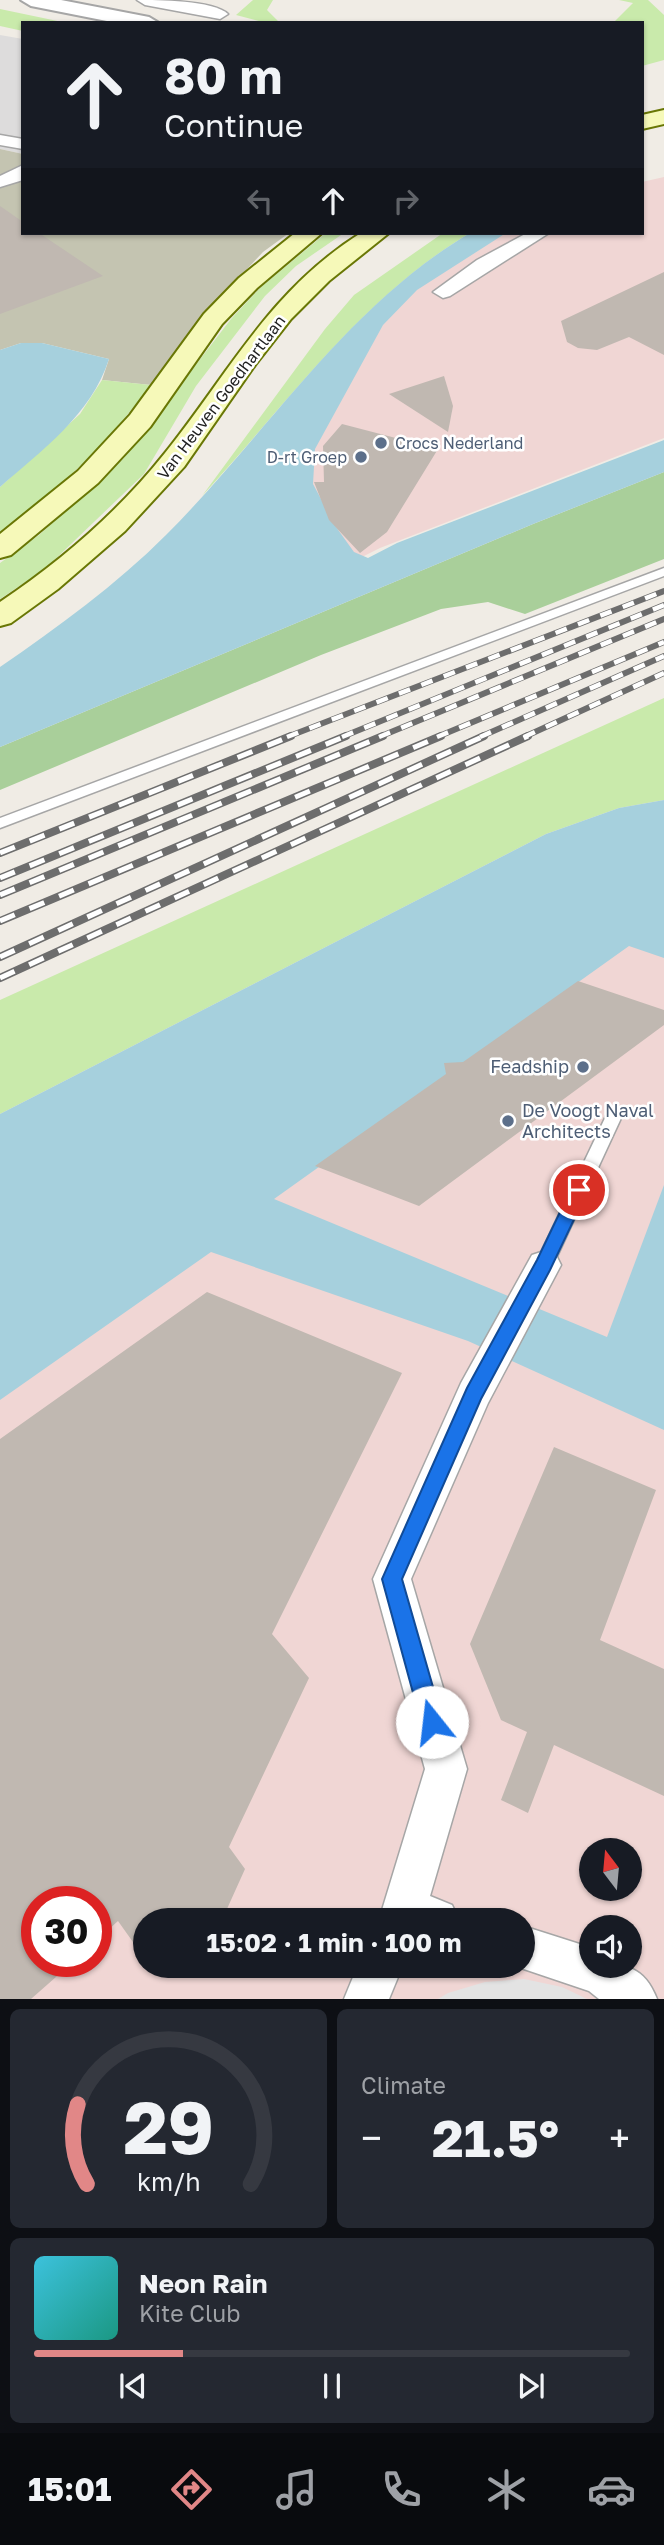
<!DOCTYPE html>
<meta charset="utf-8">
<style>
:root{--surface:#171b24;--page:#242831;--text:#f1f3f6;--muted:#9ea1a6;--line:#363941;--accent:#e18787}
body{margin:0;font-family:"Golos Text",sans-serif;background:var(--page);color:var(--text);height:100vh;display:flex;flex-direction:column;font-size:26px;white-space:nowrap}
*{box-sizing:border-box;margin:0}
p{font-size:23px;color:var(--muted)}
.icon{flex:none;width:38px;height:38px;fill:none;stroke:currentColor;stroke-width:2;stroke-linecap:round;stroke-linejoin:round}
.map{position:relative;height:1999px;overflow:hidden}
.side{display:flex;flex-direction:column;gap:10px;padding:10px;background:#0d0f14;flex:1}
.side>*{flex:none}
.guide{position:absolute;left:21px;top:21px;width:623px;height:214px;border-radius:0px;box-shadow:0 2px 5px #0004;background:#171b24;color:var(--text);overflow:hidden}
.needle{width:46px;rotate:344deg}
.buttons{position:absolute;left:579px;top:1838px;display:grid;gap:14px}
.buttons a{display:grid;place-items:center;width:63px;height:63px;border-radius:50%;background:var(--surface);box-shadow:0 2px 5px #0004;font-size:35px}
.speed{position:absolute;left:21px;top:1886px;display:flex;gap:14px;font-size:35px;font-weight:700;text-align:center}
.speed>*{display:grid;place-content:center;width:91px;height:91px;border-radius:50%;background:var(--surface);box-shadow:0 2px 5px #0004;line-height:1}
.speed .limit{border:10px solid #d22;background:#fff;color:#111}
.pin{position:absolute;display:grid;place-items:center;width:60px;height:60px;color:#fff;margin:-30px;border:4px solid #fff;border-radius:50%;box-shadow:0 2px 7px #0007}
.me{position:absolute;width:77px;margin:-38px;rotate:344deg;stroke-linejoin:round;filter:drop-shadow(0 0 5px #0008)}
.turn{display:flex;align-items:center;gap:24px;height:147px;padding:0 28px;font-size:32px}
.turn .icon{width:91px;height:91px;stroke-width:2.5}
.turn b{display:block;font-size:49px;line-height:60px}
.lanes{display:flex;align-items:center;height:66px;padding:0 28px;background:#0003;justify-content:center;gap:35px;direction:ltr}
.lanes .off{opacity:.35}
.big{font-size:52px;font-weight:700;line-height:1.1}
.side .tile{flex:1;display:flex;flex-direction:column;justify-content:center;gap:10px;min-width:0;padding:0 24px;border-radius:10px;background:var(--page)}
.side .dial{align-items:center;gap:0}
.dial svg{height:182px;overflow:visible;fill:none;stroke:var(--line);stroke-width:7;stroke-linecap:round;text-anchor:middle}
.dial text{fill:var(--text);stroke:none}
.song{display:flex;align-items:center;gap:21px}
.cover{width:84px;height:84px;border-radius:10px;background:linear-gradient(135deg,hsl(190 70% 55%),hsl(170 70% 35%))}
.played{height:7px;border-radius:4px;background:linear-gradient(90deg,var(--accent) 25%,var(--line) 25%)}
.keys{display:flex;justify-content:space-around;direction:ltr}
.heat{display:flex;justify-content:space-between;align-items:center;font-size:38px;direction:ltr}
.side .tiles{flex:1;display:grid;gap:10px;grid-template-columns:1fr 1fr}
.tile:last-child{grid-column:span 2}
.trip{position:absolute;left:133px;top:1908px;width:402px;height:70px;border-radius:35px;background:var(--surface);box-shadow:0 2px 5px #0004;font-weight:700;line-height:70px;text-align:center}
.tab-bar{display:flex;height:112px;justify-content:space-around;align-items:center;background:#090b0e;color:var(--muted)}
.tab-bar .icon{width:49px;height:49px}
.tab-bar .active{color:var(--accent)}
.tab-bar b{font-size:32px;color:var(--text)}
.map>svg:first-child{display:block}
.residential{fill:#dddcdc}
.commercial{fill:#f0d6d4;fill-rule:evenodd}
.construction{fill:#c4c4b1}
.grass{fill:#c9eaab}
.forest{fill:#a9cf9a}
.parking{fill:#e3e3e3}
.water{fill:#a6d0dd}
.building{fill:#c0b8b1}
.lines{fill:none;stroke-linecap:round;stroke-linejoin:round}
.service-casing{stroke:#a6a6a6;stroke-width:3}
.minor-casing{stroke:#a6a6a6;stroke-width:3}
.tertiary-casing{stroke:#a6a6a6;stroke-width:4}
.secondary-casing{stroke:#697705;stroke-width:4}
.service{fill:#fff;fill-rule:evenodd}
.minor{fill:#fff;fill-rule:evenodd}
.tertiary{fill:#fff;fill-rule:evenodd}
.secondary{fill:#f6f9b9;fill-rule:evenodd}
.rail-far1-casing{stroke:#6d6d6d;stroke-width:6}
.rail-casing{stroke:#6d6d6d;stroke-width:8}
.rail-far1{stroke:#fff;stroke-width:4.5;stroke-dasharray:12;stroke-linecap:butt}
.rail{stroke:#fff;stroke-width:5;stroke-dasharray:16;stroke-linecap:butt}
.route{fill:#1a73e8;stroke:#114b97;stroke-width:2}
.service-dot{fill:#5c6f8a;stroke:#fff;stroke-width:2.5}
.labels{text-anchor:middle;stroke-width:5;stroke-linejoin:round;paint-order:stroke}
.far-street-label{font-size:16px;fill:#1f1f1f;stroke:#fff}
.far-service-label{font-size:16px;fill:#4e5e75;stroke:#fff;text-anchor:start}
.service-label{font-size:18px;fill:#4e5e75;stroke:#fff;text-anchor:end}
</style>
<div class="map">
<svg width="664" height="1999" viewBox="0 0 664 1999">
<rect width="100%" height="100%" fill="#f0ece5"/>
<path class="residential" d="M0 35 23 39V154L0 149Z"/>
<g class="commercial">
<path d="M664 177V438L380 548 350 563 336 557 299 454 403 293 500 233H642V182Z"/>
<path d="M664 862V1999H0V1226ZM592 1850H630V1888H592ZM37 1902H96V1962H37ZM145 1920H523V1965H145ZM592 1927H630V1965H592Z"/>
</g>
<path class="construction" d="M0 149 23 154V233H289L263 252 195 324 151 385 102 380 109 359 42 343H21L0 350Z"/>
<g class="grass">
<path d="M253 0H273L267 10 280 23H267L236 15Z"/>
<path d="M619 0H648L664 15V60L642 66V23H613L633 3Z"/>
<path d="M0 9 67 23H23V31L0 26Z"/>
<path d="M326 233H344L296 266 265 296 196 386 144 474 45 569 0 599V563L39 535 124 458 231 319 261 287Z"/>
<path d="M443 233H470C361 298 287 404 202 496L325 329 354 295Z"/>
<path d="M102 380 151 385C108 442 58 492 0 534V487L80 414Z"/>
<path d="M664 698V800L619 808 546 834 0 1114V1000Z"/>
</g>
<path class="forest" d="M664 472V559L525 614 488 602 441 609 321 655 0 790V747L533 524Z"/>
<path class="parking" d="M524 1979 562 1987 587 1999H438L448 1993 485 1982Z"/>
<g class="water">
<path d="M470 233H506L417 290 383 325 315 449 313 484 336 527 354 552 368 558 397 543 664 440V472L533 524 0 747V667C58 627 116 585 166 535 267 434 345 307 470 233Z"/>
<path d="M21 343H42L109 359C91 415 42 450 0 487V350Z"/>
<path d="M664 800V958L629 946 274 1199 607 1337 664 1185V1430L468 1341 211 1252 0 1400V1114L546 834 619 808Z"/>
</g>
<g class="building">
<path d="M0 206 23 222V233H39L103 276 0 314Z"/>
<path d="M664 272V355L629 337 597 350 578 348 567 342 561 321Z"/>
<path d="M444 376 453 406 448 432 389 394Z"/>
<path d="M342 424 438 449 387 532 360 553 329 520 314 482H324L323 446Z"/>
<path d="M578 981 664 1010V1025L419 1206 315 1166 446 1074 444 1063 463 1062Z"/>
<path d="M207 1292 402 1373 272 1634 309 1678 229 1847 245 1869 222 1920H145V1959L118 1921 96 1941V1902H37V1962H73L31 1999H0V1439Z"/>
<path d="M554 1447 656 1490 600 1640 664 1669V1796L554 1745 528 1813 501 1800 527 1732 501 1720 470 1644Z"/>
</g>
<g class="lines">
<defs>
<g id="service">
<path d="M664 568V576L0 828V818Z"/>
<path d="M614 1109 620 1111 622 1116 553 1265 550 1270 544 1273 538 1270 535 1265 606 1116 608 1111Z"/>
</g>
<g id="minor">
<path d="M137 0C158 0 213 0 228 14L220 19 145 5Z"/>
<path d="M0 135 23 139V149L0 145Z"/>
<path d="M23 165V180L0 187V176Z"/>
<path d="M527 233H549L450 296 443 298 433 292 477 260Z"/>
<path d="M544 1251 556 1255 561 1265 488 1403 411 1579 467 1769 430 1896 452 1905 459 1920H379L425 1769 373 1579 461 1383 532 1255Z"/>
<path d="M523 1926 592 1948V1965C625 1965 643 1964 657 1999H599L589 1991 512 1965H523Z"/>
<path d="M358 1965H403L389 1999H344Z"/>
</g>
<path id="tertiary" d="M21 0H61L149 17 159 23H117L31 6Z"/>
<g id="secondary">
<path d="M664 110V124L642 129V115Z"/>
<path d="M295 233H322L257 288 222 324 150 427 98 483 11 555 0 558V534L78 471 130 415 204 314 239 278Z"/>
<path d="M361 233H389L329 281 291 319 255 365 184 467 125 531 58 589 11 623 0 626V602C61 561 119 511 165 453 229 373 270 290 361 233Z"/>
</g>
</defs>
<use href="#service" class="service-casing"/>
<use href="#minor" class="minor-casing"/>
<use href="#tertiary" class="tertiary-casing"/>
<use href="#secondary" class="secondary-casing"/>
<use href="#service" class="service"/>
<use href="#minor" class="minor"/>
<use href="#tertiary" class="tertiary"/>
<use href="#secondary" class="secondary"/>
<defs>
<g id="rail-far1">
<path d="M287 737 664 591"/>
<path d="M342 737 664 605"/>
<path d="M379 737 664 619"/>
<path d="M437 737 664 642"/>
<path d="M480 737 664 656"/>
<path d="M524 737 664 673"/>
</g>
<g id="rail">
<path d="M0 853 291 736"/>
<path d="M0 878 346 736"/>
<path d="M0 895 383 736"/>
<path d="M0 921 441 736"/>
<path d="M0 957 484 736"/>
<path d="M0 978 528 736"/>
</g>
</defs>
<use href="#rail-far1" class="rail-far1-casing"/>
<use href="#rail" class="rail-casing"/>
<use href="#rail-far1" class="rail-far1"/>
<use href="#rail" class="rail"/>
</g>
<path class="route" d="M579 1183 585 1185 588 1190 550 1270 481 1399 402 1579 443 1722 440 1729 432 1732 425 1729 421 1722 382 1579 467 1388 537 1260 573 1185Z"/>
<g class="service-dot">
<circle cx="381" cy="443" r="7"/>
<circle cx="361" cy="457" r="7"/>
<circle cx="583" cy="1067" r="7"/>
<circle cx="508" cy="1121" r="7"/>
</g>
<g class="labels">
<g class="far-street-label">
<text transform="translate(221 397) rotate(-53)" y="6">Van Heuven Goedhartlaan</text>
</g>
<g class="far-service-label">
<text x="395" y="449">Crocs Nederland</text>
<text x="347" y="463" text-anchor="end">D-rt Groep</text>
</g>
<g class="service-label">
<text x="569" y="1073">Feadship</text>
<text x="522" y="1117" text-anchor="start">De Voogt Naval<tspan x="522" dy="21">Architects</tspan></text>
</g>
</g>
</svg>
<div class="buttons">
<a><svg class="needle" viewBox="-14 -14 28 28"><path d="M0-13l5 13h-10z" fill="#e53935"/><path d="M0 13l5-13h-10z" fill="#9ea1a6"/></svg></a>
<a><svg class="icon" aria-label="sound" viewBox="0 0 24 24"><path d="M4 9h4l5-4v14l-5-4H4zM17 9q2 3 0 6"/></svg></a>
</div>
<div class="speed"><div class="limit">30</div></div>
<div class="pin" style="left:579px;top:1190px;background:#d93025"><svg class="icon" aria-label="arrive" viewBox="0 0 24 24"><path d="M6 21V4h12l-3 4 3 4H6"/></svg></div>
<svg class="me" style="left:432px;top:1722px" viewBox="-20 -20 40 40"><circle r="19" fill="#fff"/><path d="M0-13L10 11 0 6-10 11z" fill="#1a73e8"/></svg>
<div class="trip">15:02 · 1 min · 100 m</div>
<div class="guide">
<div class="turn"><svg class="icon" aria-label="ahead" viewBox="0 0 24 24"><path d="M12 20V5M6 11l6-6 6 6"/></svg><div><b>80 m</b>Continue</div></div>
<div class="lanes"><svg class="icon off" aria-label="left" viewBox="0 0 24 24"><path d="M17 20v-9H6M10 6l-5 5 5 5"/></svg><svg class="icon" aria-label="ahead" viewBox="0 0 24 24"><path d="M12 20V5M6 11l6-6 6 6"/></svg><svg class="icon off" aria-label="right" viewBox="0 0 24 24"><path d="M7 20v-9h11M14 6l5 5-5 5"/></svg></div>
</div>
</div>
<section class="side">
<div class="tiles">
<div class="tile dial"><svg viewBox="0 0 100 80">
<path d="M14 69A42 42 0 1 1 86 69"/>
<path d="M14 69A42 42 0 0 1 10 34" stroke="#e18787"/>
<text x="50" y="56" font-size="32" font-weight="700">29</text>
<text x="50" y="72" font-size="11">km/h</text>
</svg></div>
<div class="tile"><p>Climate</p>
<div class="heat"><a>−</a><b class="big">21.5°</b><a>+</a></div>
</div>
<div class="tile">
<div class="song"><i class="cover"></i><div><b>Neon Rain</b><p>Kite Club</p></div></div>
<div class="played"></div>
<div class="keys"><svg class="icon" aria-label="previous" viewBox="0 0 24 24"><path d="M18 5L8 12l10 7zM5 5v14"/></svg><svg class="icon" aria-label="pause" viewBox="0 0 24 24"><path d="M8 5v14M16 5v14"/></svg><svg class="icon" aria-label="next" viewBox="0 0 24 24"><path d="M6 5l10 7-10 7zM19 5v14"/></svg></div>
</div>
</div>
</section>
<nav class="tab-bar">
<b>15:01</b>
<svg class="icon active" aria-label="directions" viewBox="0 0 24 24"><path d="M12 3l9 9-9 9-9-9zM9 14v-3h6M13 9l2 2-2 2"/></svg>
<svg class="icon" aria-label="music" viewBox="0 0 24 24"><path d="M9 18V5l10-2v13"/><circle cx="6" cy="18" r="3"/><circle cx="16" cy="16" r="3"/></svg>
<svg class="icon" aria-label="phone" viewBox="0 0 24 24"><path d="M5 4h4l2 5-3 2q2 4 5 5l2-3 5 2v4C11 20 4 13 5 4z"/></svg>
<svg class="icon" aria-label="climate" viewBox="0 0 24 24"><path d="M12 3v18M4 7l16 10M4 17L20 7"/></svg>
<svg class="icon" aria-label="car" viewBox="0 0 24 24"><path d="M5 17H2v-5l4-1 3-4h7l3 4 3 1v5h-3M9 17h6M6 11h13"/><circle cx="7" cy="17" r="2"/><circle cx="17" cy="17" r="2"/></svg>
</nav>
